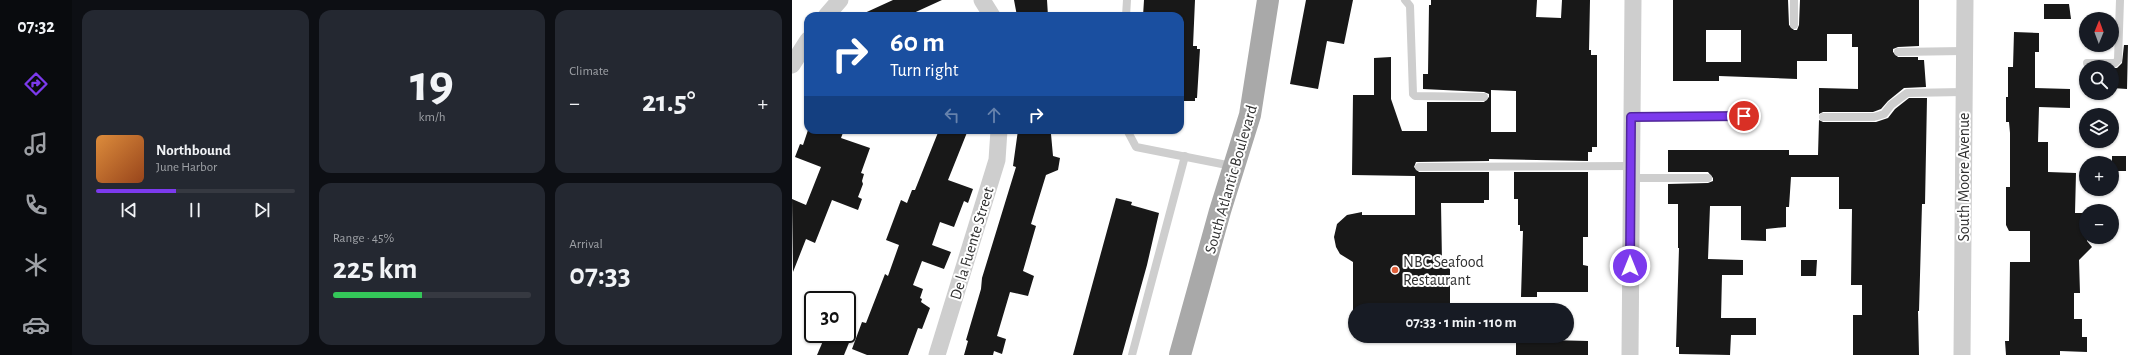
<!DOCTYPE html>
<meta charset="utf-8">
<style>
:root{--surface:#171b24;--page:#242831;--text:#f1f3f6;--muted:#9ea1a6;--line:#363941;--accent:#7c3aed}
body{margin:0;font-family:"Alegreya Sans",sans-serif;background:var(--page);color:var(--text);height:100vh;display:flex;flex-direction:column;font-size:15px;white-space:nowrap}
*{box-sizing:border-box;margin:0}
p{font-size:13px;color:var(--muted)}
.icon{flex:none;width:22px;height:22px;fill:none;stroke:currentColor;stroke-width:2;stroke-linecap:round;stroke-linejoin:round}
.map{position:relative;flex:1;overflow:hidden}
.drawer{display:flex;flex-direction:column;gap:10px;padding:10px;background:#0d0f14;width:720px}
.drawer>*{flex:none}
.hud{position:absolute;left:12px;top:12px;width:380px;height:122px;border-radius:12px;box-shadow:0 1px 3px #0004;background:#1a4fa0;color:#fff;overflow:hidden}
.needle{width:26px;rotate:1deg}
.tools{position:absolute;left:1287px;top:12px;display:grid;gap:8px}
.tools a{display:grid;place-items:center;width:40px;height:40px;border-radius:50%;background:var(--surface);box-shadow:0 1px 3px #0004;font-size:20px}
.speed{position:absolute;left:12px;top:291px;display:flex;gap:8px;font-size:20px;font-weight:700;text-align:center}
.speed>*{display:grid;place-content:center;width:52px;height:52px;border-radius:50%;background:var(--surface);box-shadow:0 1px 3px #0004;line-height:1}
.speed .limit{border:2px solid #111;border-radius:6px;background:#fff;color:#111}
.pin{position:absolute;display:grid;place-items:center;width:34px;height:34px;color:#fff;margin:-17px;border:2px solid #fff;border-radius:50%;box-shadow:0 1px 4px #0007}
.me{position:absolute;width:44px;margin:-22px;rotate:0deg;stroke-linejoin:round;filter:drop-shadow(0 0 3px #0008)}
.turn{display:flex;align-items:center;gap:14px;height:84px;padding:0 20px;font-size:18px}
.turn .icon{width:52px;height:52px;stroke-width:2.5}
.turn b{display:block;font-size:28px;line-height:34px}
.lanes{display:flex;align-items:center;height:38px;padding:0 20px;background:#0003;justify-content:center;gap:20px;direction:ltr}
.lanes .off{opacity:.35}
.big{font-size:30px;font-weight:700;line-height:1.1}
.drawer .tile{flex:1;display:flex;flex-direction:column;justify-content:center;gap:6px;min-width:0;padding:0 14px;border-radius:12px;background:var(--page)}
.drawer .dial{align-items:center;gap:0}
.dial b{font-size:52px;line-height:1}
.song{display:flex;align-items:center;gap:12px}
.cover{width:48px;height:48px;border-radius:6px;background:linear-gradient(135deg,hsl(30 70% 55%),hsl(20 70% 35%))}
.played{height:4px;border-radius:2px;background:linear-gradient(90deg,var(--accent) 40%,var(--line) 40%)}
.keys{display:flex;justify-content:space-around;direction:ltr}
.heat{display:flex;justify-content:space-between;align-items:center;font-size:22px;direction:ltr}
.charge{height:6px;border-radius:3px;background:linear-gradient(90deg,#34c759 45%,var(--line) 0)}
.drawer .tiles{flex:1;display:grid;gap:10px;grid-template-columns:repeat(3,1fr)}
.tile:first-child{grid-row:span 2}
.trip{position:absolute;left:556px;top:303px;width:226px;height:40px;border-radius:20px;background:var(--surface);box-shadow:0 1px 3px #0004;font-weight:700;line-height:40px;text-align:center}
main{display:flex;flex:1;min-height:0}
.tabs{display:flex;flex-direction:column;width:72px;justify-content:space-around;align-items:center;background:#090b0e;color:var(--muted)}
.tabs .icon{width:28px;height:28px}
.tabs .current{color:var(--accent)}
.tabs b{font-size:18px;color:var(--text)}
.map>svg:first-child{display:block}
.building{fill:#181818;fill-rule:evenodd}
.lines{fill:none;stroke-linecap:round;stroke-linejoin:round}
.service{stroke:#cecece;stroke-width:8}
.minor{stroke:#cecece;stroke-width:17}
.primary{stroke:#a9a9a9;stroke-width:22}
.route-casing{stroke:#51269a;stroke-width:10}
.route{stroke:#7c3aed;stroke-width:7}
.poi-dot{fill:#e0603b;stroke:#fff;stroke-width:1.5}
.labels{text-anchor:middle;stroke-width:4;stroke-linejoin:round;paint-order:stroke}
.street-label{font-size:16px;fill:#313131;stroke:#fff}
.poi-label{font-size:16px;fill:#313131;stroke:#fff;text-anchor:start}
</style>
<main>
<nav class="tabs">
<b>07:32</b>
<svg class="icon current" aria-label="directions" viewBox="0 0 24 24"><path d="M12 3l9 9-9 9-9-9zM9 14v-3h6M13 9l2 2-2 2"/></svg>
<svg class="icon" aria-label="music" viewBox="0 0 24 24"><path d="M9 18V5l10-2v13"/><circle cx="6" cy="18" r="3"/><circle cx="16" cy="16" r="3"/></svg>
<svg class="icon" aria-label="phone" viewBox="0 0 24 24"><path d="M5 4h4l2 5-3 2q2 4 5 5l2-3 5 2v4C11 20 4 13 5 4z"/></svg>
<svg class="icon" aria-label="climate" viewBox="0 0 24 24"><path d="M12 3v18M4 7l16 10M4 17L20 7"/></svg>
<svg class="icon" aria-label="car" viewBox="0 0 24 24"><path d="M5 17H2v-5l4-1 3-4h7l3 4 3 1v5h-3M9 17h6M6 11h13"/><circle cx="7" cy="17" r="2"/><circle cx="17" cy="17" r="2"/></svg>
</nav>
<section class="drawer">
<div class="tiles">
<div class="tile">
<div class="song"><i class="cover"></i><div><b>Northbound</b><p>June Harbor</p></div></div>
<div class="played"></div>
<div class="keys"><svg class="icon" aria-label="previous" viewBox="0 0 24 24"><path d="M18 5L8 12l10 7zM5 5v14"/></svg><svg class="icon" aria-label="pause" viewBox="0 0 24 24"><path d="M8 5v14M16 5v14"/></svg><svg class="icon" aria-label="next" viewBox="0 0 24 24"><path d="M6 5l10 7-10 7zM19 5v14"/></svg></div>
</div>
<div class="tile dial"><b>19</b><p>km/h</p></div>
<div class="tile"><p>Climate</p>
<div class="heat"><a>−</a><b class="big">21.5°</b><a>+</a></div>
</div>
<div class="tile"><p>Range · 45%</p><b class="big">225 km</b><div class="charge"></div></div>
<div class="tile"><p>Arrival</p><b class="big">07:33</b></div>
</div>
</section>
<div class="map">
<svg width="1339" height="355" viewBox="0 0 1339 355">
<rect width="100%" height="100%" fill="#fff"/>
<g class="building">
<path d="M101 0H150L115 16H66Z"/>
<path d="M222 0H255L256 16H225Z"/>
<path d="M352 0H403L401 46H405V49H408L405 98H403V101H388V16H351Z"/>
<path d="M514 0H561L552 44 535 41 526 89 498 84Z"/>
<path d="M639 0H745L744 17 769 18 770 0H798L797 50H799V55H805V147H800V152H796V161L697 159V161L624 162 622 167 627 172H697V200H692V203H649L650 262H658V306H650V310H561V262L548 254 544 247 542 237 545 224 555 215 570 212V215H623V176L560 175 561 95H582V58L599 57V99L610 131H635V102H692L697 97V94L692 92 631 89V74H636L637 5H639ZM699 90 724 91V132H699Z"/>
<path d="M881 0H996L997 25 1002 30H1005L1007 25 1008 0H1127V46L1106 47 1101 49V52L1106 57H1126V60H1132L1134 87 1112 88 1096 101 1089 109 1081 112H1031L1027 114V88L1066 89V47H1060V34H1035V61H1005V79L927 76V81H881ZM914 30H949V62H914Z"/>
<path d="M1252 4H1277L1279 19H1252Z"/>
<path d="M1222 32 1247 33V52H1243V88L1278 89V108L1247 107 1246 142H1256V172L1284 173 1283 213H1294L1295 241 1300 247 1287 260 1288 293H1282V319H1290V337H1295V352L1268 351V355H1214L1213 341H1217L1218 262H1238V231H1217L1214 225V187H1218V133L1217 122H1214V97H1216V67H1221Z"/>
<path d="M1332 45H1336L1335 89 1320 88V68H1325L1330 63Z"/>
<path d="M1117 98H1135L1133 204H1130L1127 311H1126L1127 355H1061V315H1070V285H1059L1060 209H1047V177H999L997 207H994V227L974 229V241L949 240V206H918L916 259 951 260V275H930L929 318H964V335H939L938 355 887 354V347H884L887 248H886V204H876V184L916 183 921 181V178L916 172H876V150H997V155H1026L1027 120 1031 122H1084L1096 118 1103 109Z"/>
<path d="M16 130H52L49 138 78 148 69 173 72 174 70 181 71 184 66 197 70 199 66 210 40 200 23 243 14 239 1 272 0 199 14 205 29 167 3 157 8 144 11 145Z"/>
<path d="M147 130H176L156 180 181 189 176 203 172 201 162 227 148 222 140 245 159 252 152 269 130 261 121 285 131 289 128 298 130 299 129 302 138 308 130 329 126 328 116 355H75L60 349 70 322 74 323 93 274 96 276 107 245 94 240 109 200 115 203 120 190H123Z"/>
<path d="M226 130H246L259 134 261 156 268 158 266 170 254 175 239 224 244 226 231 271 242 276 236 296 218 292 205 336 214 339 210 354 202 351 201 355H172L176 341 174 340 189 289 190 278 224 167 221 166Z"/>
<rect x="1320" y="156" width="14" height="15"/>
<path d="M722 172H796V237H791V265L796 266V292H745V297H729L731 231H728V225H726V199H722Z"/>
<path d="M324 198 340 202 339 205 367 213 355 265 330 355H281Z"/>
<path d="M1009 260H1025L1024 276H1009Z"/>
<path d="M34 334H50L59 338 52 355H25Z"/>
<path d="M741 336H758V340L796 341V355H724V339H741Z"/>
</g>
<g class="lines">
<g class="service">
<path d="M613 0 618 6 621 94 623 96 692 97"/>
<path d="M334 16 335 0"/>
<path d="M1002 25V0"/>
<path d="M1106 52 1171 51"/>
<path d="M1295 63H1323L1326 60 1328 0"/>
<path d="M839 117 952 116"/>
<path d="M1031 117H1082L1092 114 1099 105 1115 93 1171 92"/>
<path d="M335 130 344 147 440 166"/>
<path d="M627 167 839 166"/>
<path d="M839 178H916"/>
<path d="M340 355 393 156"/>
</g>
<g class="minor">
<path d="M190 0 200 16"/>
<path d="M34 16 48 0"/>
<path d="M0 65 16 40"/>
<path d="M145 355 205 160 207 130"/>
<path d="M838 355 841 0"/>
<path d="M1170 355 1173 0"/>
</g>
<path class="primary" d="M388 355 428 211 458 115 476 0"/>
</g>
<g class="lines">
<defs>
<path id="route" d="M838 266 839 117 952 116"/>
</defs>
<use href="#route" class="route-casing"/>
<use href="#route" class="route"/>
</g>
<circle class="poi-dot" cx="603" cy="270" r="4"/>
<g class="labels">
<g class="street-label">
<text transform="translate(1171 177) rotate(-90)" y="6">South Moore Avenue</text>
<text transform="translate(438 179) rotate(-74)" y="6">South Atlantic Boulevard</text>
<text transform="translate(179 243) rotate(-73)" y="6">De la Fuente Street</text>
</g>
<g class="poi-label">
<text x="611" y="267">NBC Seafood<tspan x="611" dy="18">Restaurant</tspan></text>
</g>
</g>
</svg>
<div class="tools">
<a><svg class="needle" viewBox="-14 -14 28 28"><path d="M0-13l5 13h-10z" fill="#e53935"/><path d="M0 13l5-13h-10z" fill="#9ea1a6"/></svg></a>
<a><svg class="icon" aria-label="search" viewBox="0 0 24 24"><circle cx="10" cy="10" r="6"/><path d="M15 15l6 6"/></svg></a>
<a><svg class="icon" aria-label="layers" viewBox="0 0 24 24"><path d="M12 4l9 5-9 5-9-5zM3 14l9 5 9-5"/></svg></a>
<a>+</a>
<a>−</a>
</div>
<div class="speed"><div class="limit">30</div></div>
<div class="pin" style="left:952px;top:116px;background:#d93025"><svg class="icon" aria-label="arrive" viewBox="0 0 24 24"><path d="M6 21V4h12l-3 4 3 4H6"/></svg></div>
<svg class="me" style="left:838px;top:266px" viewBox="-20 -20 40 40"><circle r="17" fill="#7c3aed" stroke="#fff" stroke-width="3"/><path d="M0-11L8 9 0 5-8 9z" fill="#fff"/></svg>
<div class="trip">07:33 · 1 min · 110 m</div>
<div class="hud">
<div class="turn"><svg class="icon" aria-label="right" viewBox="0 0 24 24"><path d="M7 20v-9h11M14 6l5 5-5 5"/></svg><div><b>60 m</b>Turn right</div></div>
<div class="lanes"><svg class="icon off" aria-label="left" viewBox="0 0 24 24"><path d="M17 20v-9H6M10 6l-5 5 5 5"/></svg><svg class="icon off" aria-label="ahead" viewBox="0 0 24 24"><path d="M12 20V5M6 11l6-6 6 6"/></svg><svg class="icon" aria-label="right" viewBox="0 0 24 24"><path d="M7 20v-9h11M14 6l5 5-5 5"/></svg></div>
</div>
</div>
</main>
